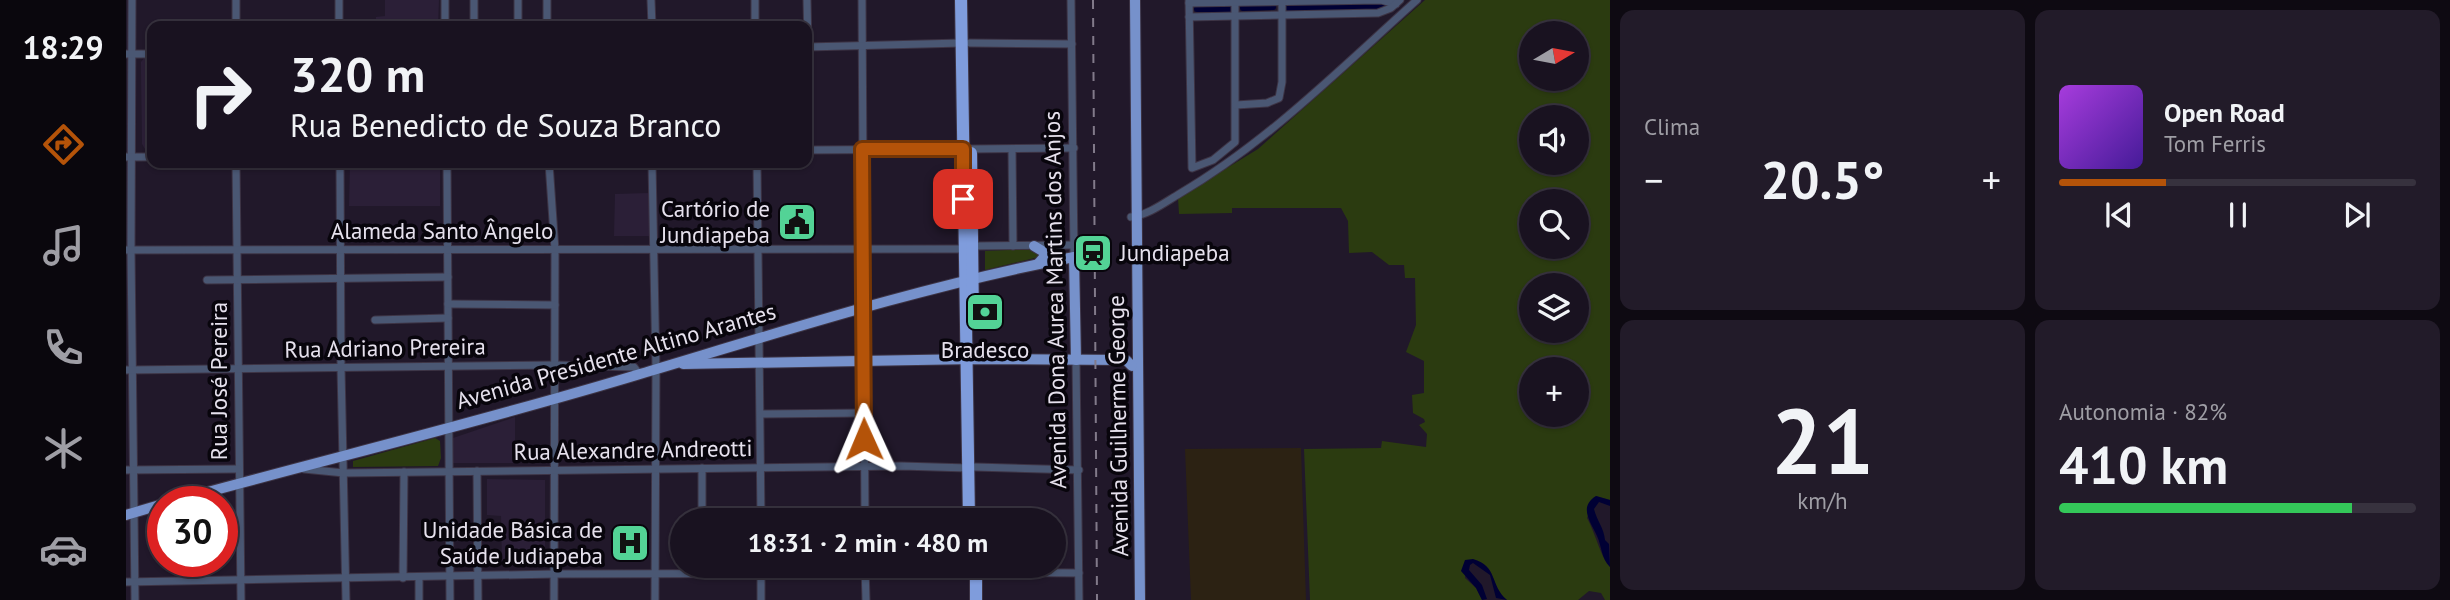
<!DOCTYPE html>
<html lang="pt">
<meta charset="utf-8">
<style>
:root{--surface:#191220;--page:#221b29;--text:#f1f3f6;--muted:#9f9ea5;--line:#37323e;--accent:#b45309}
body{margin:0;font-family:"PT Sans",sans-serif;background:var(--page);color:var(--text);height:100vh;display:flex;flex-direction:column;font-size:26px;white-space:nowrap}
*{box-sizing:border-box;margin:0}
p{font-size:23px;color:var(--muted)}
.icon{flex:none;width:38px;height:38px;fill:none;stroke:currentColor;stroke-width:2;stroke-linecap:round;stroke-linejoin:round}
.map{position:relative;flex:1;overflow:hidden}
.drawer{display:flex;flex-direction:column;gap:10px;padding:10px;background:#0e0a12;width:840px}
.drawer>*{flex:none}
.banner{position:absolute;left:21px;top:21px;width:665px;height:147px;border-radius:14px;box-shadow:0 2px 5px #0004,0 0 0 2px var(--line);background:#191220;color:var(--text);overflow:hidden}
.needle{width:46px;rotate:80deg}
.controls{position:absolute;left:1393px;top:21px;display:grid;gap:14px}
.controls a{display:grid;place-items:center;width:70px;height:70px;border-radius:50%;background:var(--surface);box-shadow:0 2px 5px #0004,0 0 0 2px var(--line);font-size:35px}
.speed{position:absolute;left:21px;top:486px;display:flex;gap:14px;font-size:35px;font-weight:700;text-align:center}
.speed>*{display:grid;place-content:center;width:91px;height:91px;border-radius:50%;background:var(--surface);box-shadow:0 2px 5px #0004,0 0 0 2px var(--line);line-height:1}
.speed .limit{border:10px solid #d22;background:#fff;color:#111}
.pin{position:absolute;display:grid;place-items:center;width:60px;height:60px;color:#fff;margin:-30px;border-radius:14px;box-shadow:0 4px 10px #0006}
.me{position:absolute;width:77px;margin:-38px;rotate:359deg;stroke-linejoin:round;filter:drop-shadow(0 0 5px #0008)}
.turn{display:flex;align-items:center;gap:24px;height:147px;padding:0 28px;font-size:32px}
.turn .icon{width:91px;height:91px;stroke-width:2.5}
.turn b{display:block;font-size:49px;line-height:60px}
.big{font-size:52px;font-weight:700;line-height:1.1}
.drawer .widget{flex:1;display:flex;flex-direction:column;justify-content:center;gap:10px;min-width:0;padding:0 24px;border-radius:14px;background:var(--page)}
.drawer .dial{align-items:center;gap:0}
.dial b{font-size:91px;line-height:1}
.song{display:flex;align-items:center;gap:21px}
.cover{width:84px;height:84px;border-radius:10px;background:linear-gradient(135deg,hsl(280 70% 55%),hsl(260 70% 35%))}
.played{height:7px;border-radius:4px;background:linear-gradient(90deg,var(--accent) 30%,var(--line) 30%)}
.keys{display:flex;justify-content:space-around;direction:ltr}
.heat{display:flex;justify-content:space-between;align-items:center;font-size:38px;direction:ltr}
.charge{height:10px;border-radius:5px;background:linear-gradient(90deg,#34c759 82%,var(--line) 0)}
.drawer .tiles{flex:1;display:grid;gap:10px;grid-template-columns:repeat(2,1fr)}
.trip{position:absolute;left:544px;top:508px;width:396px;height:70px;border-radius:35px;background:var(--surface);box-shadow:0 2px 5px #0004,0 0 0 2px var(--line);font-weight:700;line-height:70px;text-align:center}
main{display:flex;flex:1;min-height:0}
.tab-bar{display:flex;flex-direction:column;width:126px;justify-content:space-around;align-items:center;background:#0a070d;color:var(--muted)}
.tab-bar .icon{width:49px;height:49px}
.tab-bar .current{color:var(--accent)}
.tab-bar b{font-size:32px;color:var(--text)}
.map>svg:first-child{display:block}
.built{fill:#2b1f37}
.industrial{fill:#2c2213}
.green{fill:#2b3b10;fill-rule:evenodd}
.water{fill:#000034}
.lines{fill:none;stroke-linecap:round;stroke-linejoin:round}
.canal{stroke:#000034;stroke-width:6}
.minor-casing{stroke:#3d3445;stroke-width:9}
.primary-casing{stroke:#3d3445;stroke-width:12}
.trunk-casing{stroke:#3d3445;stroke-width:14}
.minor{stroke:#4a5773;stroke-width:7}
.primary{stroke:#7691cb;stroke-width:10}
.trunk{stroke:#7f9cdc;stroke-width:12}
.rail{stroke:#827a8a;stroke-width:2;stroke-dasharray:9 9;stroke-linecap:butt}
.route-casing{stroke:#753606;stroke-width:18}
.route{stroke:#b45309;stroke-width:12}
.labels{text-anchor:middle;stroke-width:7;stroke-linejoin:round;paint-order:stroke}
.poi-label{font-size:23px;fill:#e6e1ed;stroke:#08050c;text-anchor:end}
.street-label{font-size:23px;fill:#e6e1ed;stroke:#08050c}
</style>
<main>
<nav class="tab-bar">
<b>18:29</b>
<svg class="icon current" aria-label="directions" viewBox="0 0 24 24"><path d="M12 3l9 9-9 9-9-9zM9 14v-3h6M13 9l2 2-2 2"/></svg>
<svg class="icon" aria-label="music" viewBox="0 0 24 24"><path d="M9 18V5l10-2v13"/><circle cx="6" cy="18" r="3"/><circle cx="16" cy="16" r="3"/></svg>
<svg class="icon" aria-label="phone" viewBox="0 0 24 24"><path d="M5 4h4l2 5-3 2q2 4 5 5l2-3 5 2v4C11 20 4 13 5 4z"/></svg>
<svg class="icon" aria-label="climate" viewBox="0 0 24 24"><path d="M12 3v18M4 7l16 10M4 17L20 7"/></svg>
<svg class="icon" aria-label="car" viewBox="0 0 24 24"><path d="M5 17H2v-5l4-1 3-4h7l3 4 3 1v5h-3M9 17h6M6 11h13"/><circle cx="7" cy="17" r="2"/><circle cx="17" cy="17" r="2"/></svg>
</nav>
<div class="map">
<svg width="1484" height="600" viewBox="0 0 1484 600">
<rect width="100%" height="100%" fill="#21182a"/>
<g class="built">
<path d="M259 0H313L312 26H250V17L259 16Z"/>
<path d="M19 57H26V148L19 149 16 144 15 62Z"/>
<path d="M224 163H314V206H223Z"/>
<path d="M523 193 524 236H488L489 194Z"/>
<path d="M389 417V463H327V438Z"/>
<path d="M361 479 419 480V565L376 566 375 516 361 515Z"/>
</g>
<path class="industrial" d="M1175 448 1180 600H1065L1059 449Z"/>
<g class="green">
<path d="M1299 0H1484V500L1470 496 1461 518C1469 532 1475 558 1484 567V600H1479L1475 593 1463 591 1452 600H1381C1361 584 1374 560 1339 560V578L1350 588 1356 600H1184L1178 449 1255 448 1256 441 1300 447 1301 434 1293 425 1299 422 1298 419 1287 413 1286 395 1298 393V361L1280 352 1290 325 1289 278H1279L1278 265H1263L1246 252 1223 253 1222 221 1215 208H1106V213L1053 214 1052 198 1132 149ZM1405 33H1451V79H1405ZM1405 117H1451V163H1405ZM1405 201H1451V247H1405ZM1405 285H1451V331H1405ZM1405 369H1451V415H1405Z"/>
<path d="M1256 3 1259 7 1256 11 1159 12V4Z"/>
<path d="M906 249 913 252V257L859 270V251Z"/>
<path d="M309 438 314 441 315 458 312 466 227 467V461Z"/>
</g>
<g class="water">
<path d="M1470 496 1484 500V506L1473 502 1468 509C1471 521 1478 528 1479 540L1483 544 1484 567C1475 558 1476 547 1471 536 1465 522 1452 507 1470 496Z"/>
<path d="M1347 559C1372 566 1364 586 1381 600L1370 598 1364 575 1347 563 1344 565 1343 570 1356 585 1361 599 1356 600 1350 588 1335 571 1339 560Z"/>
</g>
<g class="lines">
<g class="canal">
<path d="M1117 8 1147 7"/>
<path d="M1162 8 1256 7"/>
<path d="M1071 9H1104"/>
</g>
<defs>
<g id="minor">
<path d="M6 0 5 250 9 600"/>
<path d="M110 0V26"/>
<path d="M213 0V26"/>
<path d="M348 0V26"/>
<path d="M421 0V26"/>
<path d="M525 0 526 26"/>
<path d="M629 0V26"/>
<path d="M681 0 682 47"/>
<path d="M736 0 739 520"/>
<path d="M945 0 948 257"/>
<path d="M1063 0 1066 168 1087 160 1109 142V0"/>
<path d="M1063 3 1255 0 1270 4"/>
<path d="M1063 17 1252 13 1265 8 1274 0"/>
<path d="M319 26V0"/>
<path d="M392 26V0"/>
<path d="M844 43 946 44"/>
<path d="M681 47 836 43"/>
<path d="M0 54H26"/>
<path d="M1110 105 1141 103 1153 98 1156 82V0"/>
<path d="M845 149 948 148"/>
<path d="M886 149 887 246"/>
<path d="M681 150 837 149"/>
<path d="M0 157H26"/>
<path d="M110 163 115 600"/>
<path d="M214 163 215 368 220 600"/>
<path d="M321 163 324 600"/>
<path d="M423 163 429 250 428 600"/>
<path d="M526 163 530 369 529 600"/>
<path d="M631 163 635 520"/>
<path d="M1005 217C1022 215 1038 203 1053 194 1142 142 1215 68 1291 0"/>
<path d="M847 246 948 245"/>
<path d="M0 250 838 249"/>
<path d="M81 280 322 277"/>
<path d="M322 304 429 305"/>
<path d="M249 320 322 318"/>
<path d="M950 360 953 600"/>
<path d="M0 370 429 365 508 367 513 374"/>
<path d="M635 414 738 413"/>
<path d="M849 467 953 470"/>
<path d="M576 468V520"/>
<path d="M178 469 218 473 775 466 842 468"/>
<path d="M0 470 112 469"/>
<path d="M351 471 352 600"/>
<path d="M635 565V600"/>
<path d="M739 565 740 600"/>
<path d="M850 572 953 573"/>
<path d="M277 578 278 472"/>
<path d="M293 578V600"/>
<path d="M0 582 429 574 843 573"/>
</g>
<g id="primary">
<path d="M1009 0 1014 600"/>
<path d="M908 246 918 252V257L912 264"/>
<path d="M557 364 847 359 1000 360 1006 366"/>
<path d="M45 502C201 459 359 421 514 374 658 331 801 285 948 257L950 360"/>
<path d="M0 515 37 504"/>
</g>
<g id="trunk">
<path d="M835 0 843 520"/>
<path d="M845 153 847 320"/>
<path d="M850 565V600"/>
</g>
</defs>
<use href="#minor" class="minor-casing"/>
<use href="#primary" class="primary-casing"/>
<use href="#trunk" class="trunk-casing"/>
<use href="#minor" class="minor"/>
<use href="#primary" class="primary"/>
<use href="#trunk" class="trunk"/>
<path class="rail" d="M967 0 971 600"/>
</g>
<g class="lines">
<defs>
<path id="route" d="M738 439 736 149H837V199"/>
</defs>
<use href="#route" class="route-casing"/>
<use href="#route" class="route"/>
</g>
<defs>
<symbol id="civic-square" viewBox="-11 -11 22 22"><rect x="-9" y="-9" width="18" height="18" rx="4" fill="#53d396" stroke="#08050c"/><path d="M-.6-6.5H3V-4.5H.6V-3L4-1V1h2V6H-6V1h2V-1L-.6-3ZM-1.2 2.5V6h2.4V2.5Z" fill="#111"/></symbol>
<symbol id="station-square" viewBox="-11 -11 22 22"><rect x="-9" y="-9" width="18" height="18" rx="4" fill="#53d396" stroke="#08050c"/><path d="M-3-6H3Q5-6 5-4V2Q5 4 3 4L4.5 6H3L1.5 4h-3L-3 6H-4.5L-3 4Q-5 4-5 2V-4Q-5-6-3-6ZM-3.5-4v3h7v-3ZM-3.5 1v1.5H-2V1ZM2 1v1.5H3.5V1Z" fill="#111"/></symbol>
<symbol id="bank-square" viewBox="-11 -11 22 22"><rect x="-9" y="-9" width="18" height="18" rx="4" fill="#53d396" stroke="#08050c"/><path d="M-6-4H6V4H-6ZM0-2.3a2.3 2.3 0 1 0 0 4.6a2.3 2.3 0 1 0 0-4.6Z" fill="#111"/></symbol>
<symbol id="hospital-square" viewBox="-11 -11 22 22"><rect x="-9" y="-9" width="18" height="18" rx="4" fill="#53d396" stroke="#08050c"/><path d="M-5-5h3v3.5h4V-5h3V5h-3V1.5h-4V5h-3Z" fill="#111"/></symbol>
</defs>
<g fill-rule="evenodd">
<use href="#civic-square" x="649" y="200" width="44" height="44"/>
<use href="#station-square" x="945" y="231" width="44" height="44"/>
<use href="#bank-square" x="837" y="290" width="44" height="44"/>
<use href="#hospital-square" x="482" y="521" width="44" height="44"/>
</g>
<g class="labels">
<g class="poi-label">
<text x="644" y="217">Cartório de<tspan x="644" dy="26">Jundiapeba</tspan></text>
<text x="994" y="261" text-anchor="start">Jundiapeba</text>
<text x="859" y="358" text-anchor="middle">Bradesco</text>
<text x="477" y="538">Unidade Básica de<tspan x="477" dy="26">Saúde Judiapeba</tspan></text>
</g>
<g class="street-label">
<text x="316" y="239">Alameda Santo Ângelo</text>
<text transform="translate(929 300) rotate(-91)" y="8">Avenida Dona Aurea Martins dos Anjos</text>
<text transform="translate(259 348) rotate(-1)" y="8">Rua Adriano Prereira</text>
<text transform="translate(490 356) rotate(-16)" y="8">Avenida Presidente Altino Arantes</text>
<text transform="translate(93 381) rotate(-90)" y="8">Rua José Pereira</text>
<text transform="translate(992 426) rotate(-91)" y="8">Avenida Guilherme George</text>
<text transform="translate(507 450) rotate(-1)" y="8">Rua Alexandre Andreotti</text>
</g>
</g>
</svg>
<div class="controls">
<a><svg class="needle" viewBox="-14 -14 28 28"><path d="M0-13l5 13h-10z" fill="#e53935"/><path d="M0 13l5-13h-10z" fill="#9f9ea5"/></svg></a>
<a><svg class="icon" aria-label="sound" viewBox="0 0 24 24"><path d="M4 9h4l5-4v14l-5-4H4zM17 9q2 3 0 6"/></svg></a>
<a><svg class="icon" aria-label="search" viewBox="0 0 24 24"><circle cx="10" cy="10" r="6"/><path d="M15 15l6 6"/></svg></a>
<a><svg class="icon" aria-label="layers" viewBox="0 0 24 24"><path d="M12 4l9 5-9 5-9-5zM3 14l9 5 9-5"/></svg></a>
<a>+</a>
</div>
<div class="speed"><div class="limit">30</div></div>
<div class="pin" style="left:837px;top:199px;background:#d93025"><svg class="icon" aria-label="arrive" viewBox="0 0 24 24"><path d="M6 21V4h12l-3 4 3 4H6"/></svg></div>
<svg class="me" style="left:738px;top:439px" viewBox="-20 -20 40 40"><path d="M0-17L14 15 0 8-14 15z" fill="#b45309" stroke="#fff" stroke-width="4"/></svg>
<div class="trip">18:31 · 2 min · 480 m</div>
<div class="banner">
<div class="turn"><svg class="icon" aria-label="right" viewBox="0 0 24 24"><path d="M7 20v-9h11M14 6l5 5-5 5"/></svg><div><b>320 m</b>Rua Benedicto de Souza Branco</div></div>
</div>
</div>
<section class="drawer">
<div class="tiles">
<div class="widget"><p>Clima</p>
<div class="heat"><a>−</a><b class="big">20.5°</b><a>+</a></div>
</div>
<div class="widget">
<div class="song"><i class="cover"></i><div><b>Open Road</b><p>Tom Ferris</p></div></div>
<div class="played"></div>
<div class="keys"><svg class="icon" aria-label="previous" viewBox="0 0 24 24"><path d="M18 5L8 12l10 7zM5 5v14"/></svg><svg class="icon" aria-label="pause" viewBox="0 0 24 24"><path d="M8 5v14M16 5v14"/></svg><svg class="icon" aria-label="next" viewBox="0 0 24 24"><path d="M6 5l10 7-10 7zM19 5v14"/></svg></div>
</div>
<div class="widget dial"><b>21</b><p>km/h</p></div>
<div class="widget"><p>Autonomia · 82%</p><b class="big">410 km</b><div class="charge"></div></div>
</div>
</section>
</main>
